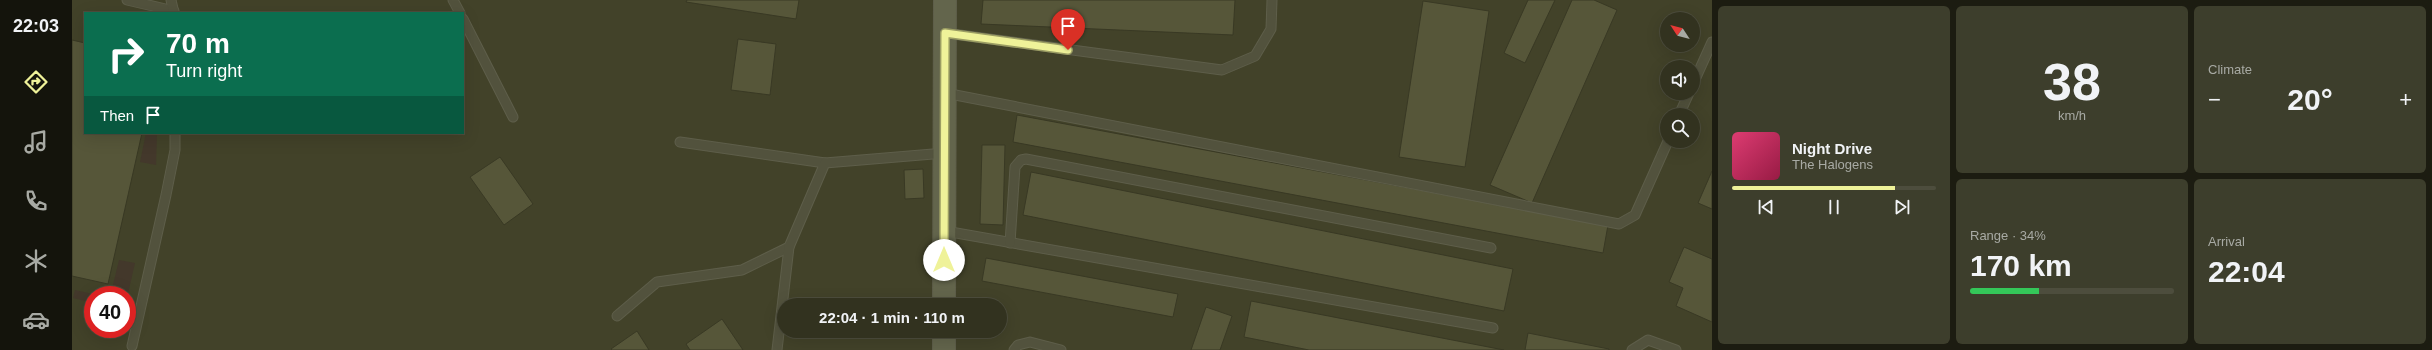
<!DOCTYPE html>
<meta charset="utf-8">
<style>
:root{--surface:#32321f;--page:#3d3e2c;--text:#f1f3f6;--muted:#a8aaa4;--line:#4d4d3d;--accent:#eff299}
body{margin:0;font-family:Helvetica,sans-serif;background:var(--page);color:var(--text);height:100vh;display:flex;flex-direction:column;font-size:15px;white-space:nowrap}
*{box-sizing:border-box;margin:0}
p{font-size:13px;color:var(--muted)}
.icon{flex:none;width:22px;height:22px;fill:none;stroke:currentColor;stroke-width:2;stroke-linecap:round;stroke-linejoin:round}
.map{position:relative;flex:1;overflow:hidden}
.side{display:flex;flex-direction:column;gap:6px;padding:6px;background:#1c1c11;width:720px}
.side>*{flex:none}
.hud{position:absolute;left:12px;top:12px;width:380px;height:122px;border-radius:0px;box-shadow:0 4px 16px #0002,0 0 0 1px var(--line);background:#0b6e4f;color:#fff;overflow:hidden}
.needle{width:26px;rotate:306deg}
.fabs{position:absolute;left:1588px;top:12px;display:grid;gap:8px}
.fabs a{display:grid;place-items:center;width:40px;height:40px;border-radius:50%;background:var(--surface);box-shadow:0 4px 16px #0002,0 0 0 1px var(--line);font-size:20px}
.speed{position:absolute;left:12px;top:286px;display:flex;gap:8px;font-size:20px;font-weight:700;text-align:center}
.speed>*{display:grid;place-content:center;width:52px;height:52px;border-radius:50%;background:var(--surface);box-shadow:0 4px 16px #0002,0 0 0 1px var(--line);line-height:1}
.speed .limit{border:6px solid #d22;background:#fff;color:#111}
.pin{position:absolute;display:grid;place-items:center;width:34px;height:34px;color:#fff;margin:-41px -17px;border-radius:50% 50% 50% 0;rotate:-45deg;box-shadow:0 0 4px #0007}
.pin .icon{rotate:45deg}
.me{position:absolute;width:44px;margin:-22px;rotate:0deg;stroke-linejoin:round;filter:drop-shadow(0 0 3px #0008)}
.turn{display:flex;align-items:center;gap:14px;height:84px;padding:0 16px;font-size:18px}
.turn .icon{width:52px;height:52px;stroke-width:2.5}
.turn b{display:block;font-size:28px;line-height:34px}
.then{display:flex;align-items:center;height:38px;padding:0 16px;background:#0003;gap:8px;font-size:15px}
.big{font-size:30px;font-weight:800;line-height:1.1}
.side .card{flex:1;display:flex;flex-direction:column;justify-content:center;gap:6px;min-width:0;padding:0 14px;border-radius:6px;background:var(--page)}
.side .dial{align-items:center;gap:0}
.dial b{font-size:52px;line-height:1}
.song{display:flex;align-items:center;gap:12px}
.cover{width:48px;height:48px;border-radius:6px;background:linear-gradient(135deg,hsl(340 70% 55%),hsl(340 70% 35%))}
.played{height:4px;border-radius:2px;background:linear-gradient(90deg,var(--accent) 80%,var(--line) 80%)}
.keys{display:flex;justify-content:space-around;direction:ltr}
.heat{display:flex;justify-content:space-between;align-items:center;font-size:22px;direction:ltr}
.charge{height:6px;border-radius:3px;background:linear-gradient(90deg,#34c759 34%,var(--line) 0)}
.side .tiles{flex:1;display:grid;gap:6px;grid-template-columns:repeat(3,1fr)}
.card:first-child{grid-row:span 2}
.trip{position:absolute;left:705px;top:298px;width:230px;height:40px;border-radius:20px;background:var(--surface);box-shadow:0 4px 16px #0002,0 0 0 1px var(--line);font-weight:800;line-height:40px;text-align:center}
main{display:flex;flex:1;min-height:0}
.tab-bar{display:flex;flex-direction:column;width:72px;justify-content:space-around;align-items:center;background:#14140c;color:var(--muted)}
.tab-bar .icon{width:28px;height:28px}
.tab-bar .current{color:var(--accent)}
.tab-bar b{font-size:18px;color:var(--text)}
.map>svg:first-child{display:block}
.green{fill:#43382b}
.building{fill:#565639;stroke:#393924}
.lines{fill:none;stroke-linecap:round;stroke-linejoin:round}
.lane-casing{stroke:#5e5e4a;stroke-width:11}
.secondary-casing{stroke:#5e5e4a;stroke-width:24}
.lane{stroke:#52523d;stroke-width:9}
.secondary{stroke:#63654c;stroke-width:22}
.route-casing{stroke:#9b9d63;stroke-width:10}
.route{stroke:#eff299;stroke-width:7}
</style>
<main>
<nav class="tab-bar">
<b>22:03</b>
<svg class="icon current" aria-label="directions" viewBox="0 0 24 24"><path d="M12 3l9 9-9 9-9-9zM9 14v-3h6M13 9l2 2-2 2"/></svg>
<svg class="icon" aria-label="music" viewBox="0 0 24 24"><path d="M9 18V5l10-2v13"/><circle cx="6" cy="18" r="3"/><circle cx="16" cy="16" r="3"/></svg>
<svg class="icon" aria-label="phone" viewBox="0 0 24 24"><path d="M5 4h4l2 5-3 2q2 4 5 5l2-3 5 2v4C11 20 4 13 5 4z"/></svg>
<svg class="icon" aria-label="climate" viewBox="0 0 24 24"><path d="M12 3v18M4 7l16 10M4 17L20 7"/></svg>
<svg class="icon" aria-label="car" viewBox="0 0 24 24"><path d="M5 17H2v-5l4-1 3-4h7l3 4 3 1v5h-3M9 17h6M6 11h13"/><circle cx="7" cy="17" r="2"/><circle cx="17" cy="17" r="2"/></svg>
</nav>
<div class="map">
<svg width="1640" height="350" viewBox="0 0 1640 350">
<rect width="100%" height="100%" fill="#424229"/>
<g class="green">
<path d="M74 133H85L84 165 68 162Z"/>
<path d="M47 260 63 263 55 298V295H30L31 288 34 289 33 294H35L37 289H40Z"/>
<path d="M3 290 25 295H21V303L1 298Z"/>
</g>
<g class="building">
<path d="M615 0H727L724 19 614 2Z"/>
<path d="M911 0H1163L1161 35 909 24Z"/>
<path d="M1456 0H1483L1453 63 1432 53Z"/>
<path d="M1500 0H1522L1545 10 1460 203 1418 185Z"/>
<path d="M1351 1 1417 11 1393 167 1327 157Z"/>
<path d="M666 39 704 44 698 95 659 90Z"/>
<path d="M0 40 13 43V133H70L36 284 0 276Z"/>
<path d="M945 115 1536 225 1531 253 941 142Z"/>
<path d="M910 145H933L931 225 908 224Z"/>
<path d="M428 157 461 204 432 225 398 177Z"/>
<path d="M851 169 852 198 833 199 832 170Z"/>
<path d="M1640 171V209L1626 203Z"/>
<path d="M959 172 1441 269 1432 311 951 215Z"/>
<path d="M1612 247 1640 259V322L1604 306 1611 288 1597 282Z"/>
<path d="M914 258 1106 294 1101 317 910 281Z"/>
<path d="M1179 301 1432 350H1237L1172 337Z"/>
<path d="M1134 307 1160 316 1148 350H1119Z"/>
<path d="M650 319 671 350H618L614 344Z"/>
<path d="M565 331 577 350H540L539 349Z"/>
<path d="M1456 333 1537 349V350H1453Z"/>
</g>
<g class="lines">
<defs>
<g id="lane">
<path d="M55 0 102 11"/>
<path d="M99 0 102 13"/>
<path d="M381 0 388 13"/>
<path d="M391 19 441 117"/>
<path d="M873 33 1150 70 1183 56 1199 29 1200 0"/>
<path d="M1621 84 1640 42"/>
<path d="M873 93 1547 224 1563 215 1596 141"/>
<path d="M1607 115 1617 93"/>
<path d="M608 142 753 163"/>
<path d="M873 231 1421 328"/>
<path d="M938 243 943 167 949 160 954 159 1419 248"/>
<path d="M545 316 585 282 670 270 717 247"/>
<path d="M60 346 94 195 103 150V133"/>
<path d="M705 350 717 247 753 163 873 153"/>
<path d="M942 350 946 345 958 342 989 350"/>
<path d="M1560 350 1576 340 1604 350"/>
</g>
<g id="secondary">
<path d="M872 305 873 0"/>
<path d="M872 350V331"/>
</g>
</defs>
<use href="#lane" class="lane-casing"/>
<use href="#secondary" class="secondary-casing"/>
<use href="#lane" class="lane"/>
<use href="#secondary" class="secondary"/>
</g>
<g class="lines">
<defs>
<path id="route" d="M872 260 873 33 996 50"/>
</defs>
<use href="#route" class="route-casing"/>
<use href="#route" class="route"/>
</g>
</svg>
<div class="fabs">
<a><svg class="needle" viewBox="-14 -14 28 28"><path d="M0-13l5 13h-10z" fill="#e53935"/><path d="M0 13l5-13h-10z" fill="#a8aaa4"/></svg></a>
<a><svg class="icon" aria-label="sound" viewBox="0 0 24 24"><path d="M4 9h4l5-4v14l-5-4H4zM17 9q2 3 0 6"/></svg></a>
<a><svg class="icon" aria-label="search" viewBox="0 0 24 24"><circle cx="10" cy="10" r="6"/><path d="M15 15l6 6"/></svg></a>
</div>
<div class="speed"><div class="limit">40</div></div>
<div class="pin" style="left:996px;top:50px;background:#d93025"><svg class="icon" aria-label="arrive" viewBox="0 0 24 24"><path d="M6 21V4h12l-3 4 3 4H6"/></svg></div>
<svg class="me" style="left:872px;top:260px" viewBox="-20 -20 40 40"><circle r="19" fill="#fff"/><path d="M0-13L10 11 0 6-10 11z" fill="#eff299"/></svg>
<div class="trip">22:04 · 1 min · 110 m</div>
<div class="hud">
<div class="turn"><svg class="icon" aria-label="right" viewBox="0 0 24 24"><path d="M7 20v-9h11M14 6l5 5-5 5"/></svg><div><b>70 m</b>Turn right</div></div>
<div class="then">Then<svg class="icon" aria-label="arrive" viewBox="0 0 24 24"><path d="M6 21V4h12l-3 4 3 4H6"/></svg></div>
</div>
</div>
<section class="side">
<div class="tiles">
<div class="card">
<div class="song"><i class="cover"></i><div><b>Night Drive</b><p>The Halogens</p></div></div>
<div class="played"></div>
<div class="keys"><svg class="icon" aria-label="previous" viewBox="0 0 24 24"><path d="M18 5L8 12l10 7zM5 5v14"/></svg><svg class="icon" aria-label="pause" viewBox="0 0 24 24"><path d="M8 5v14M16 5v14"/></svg><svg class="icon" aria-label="next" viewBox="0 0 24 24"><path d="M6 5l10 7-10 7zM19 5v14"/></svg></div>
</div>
<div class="card dial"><b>38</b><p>km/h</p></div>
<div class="card"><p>Climate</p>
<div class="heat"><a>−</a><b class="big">20°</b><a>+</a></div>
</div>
<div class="card"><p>Range · 34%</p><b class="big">170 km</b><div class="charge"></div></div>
<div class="card"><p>Arrival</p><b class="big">22:04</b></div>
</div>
</section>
</main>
